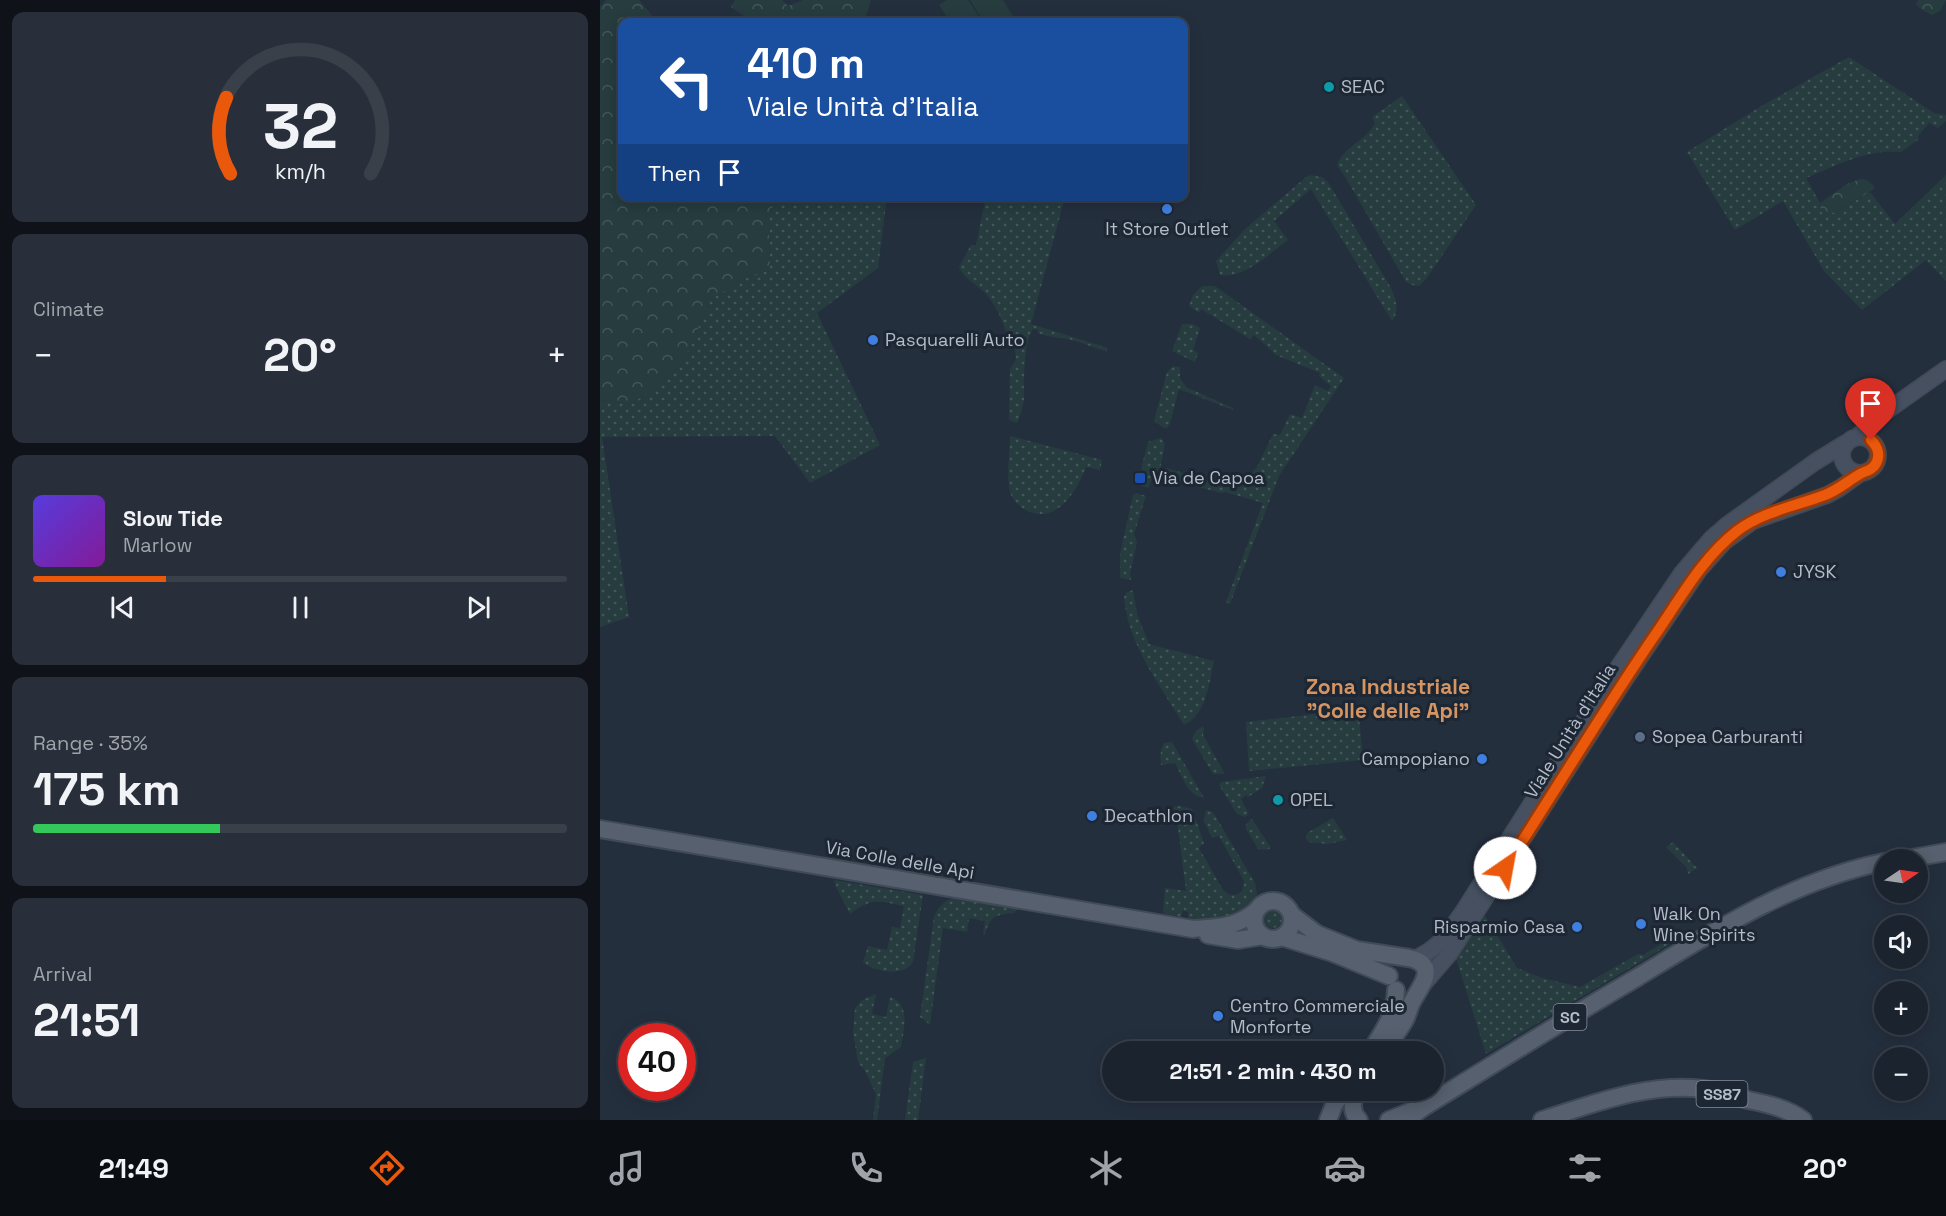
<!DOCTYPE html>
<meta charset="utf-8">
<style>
:root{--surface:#1b232e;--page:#282f3a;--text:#f1f3f6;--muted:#a0a4aa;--line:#39404a;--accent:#ea580c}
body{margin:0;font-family:"Space Grotesk",sans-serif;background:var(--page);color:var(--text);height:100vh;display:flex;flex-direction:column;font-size:22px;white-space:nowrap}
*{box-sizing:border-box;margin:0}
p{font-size:20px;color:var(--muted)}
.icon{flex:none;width:33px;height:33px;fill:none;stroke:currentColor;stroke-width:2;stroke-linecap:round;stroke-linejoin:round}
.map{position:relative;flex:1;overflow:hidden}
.side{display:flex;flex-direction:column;gap:12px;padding:12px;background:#0f1319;width:600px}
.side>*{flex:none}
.banner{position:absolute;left:18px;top:18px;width:570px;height:183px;border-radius:12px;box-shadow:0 3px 15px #0003,0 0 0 2px var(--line);background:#1a4fa0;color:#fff;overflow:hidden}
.needle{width:39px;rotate:77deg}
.buttons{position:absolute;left:1274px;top:849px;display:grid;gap:12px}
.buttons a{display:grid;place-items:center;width:54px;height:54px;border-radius:50%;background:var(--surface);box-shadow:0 3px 15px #0003,0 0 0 2px var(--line);font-size:30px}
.speed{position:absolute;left:18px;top:1023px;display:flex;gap:12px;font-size:30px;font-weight:700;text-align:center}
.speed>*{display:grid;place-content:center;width:78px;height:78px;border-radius:50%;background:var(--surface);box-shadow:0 3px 15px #0003,0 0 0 2px var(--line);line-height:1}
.speed .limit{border:9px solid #d22;background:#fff;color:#111}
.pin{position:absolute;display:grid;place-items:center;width:51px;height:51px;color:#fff;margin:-62px -26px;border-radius:50% 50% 50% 0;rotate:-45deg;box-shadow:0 0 6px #0007}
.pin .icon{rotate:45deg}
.me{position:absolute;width:66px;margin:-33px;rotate:33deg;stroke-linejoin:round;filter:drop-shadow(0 0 4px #0008)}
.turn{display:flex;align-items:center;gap:21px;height:126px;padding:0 30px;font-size:27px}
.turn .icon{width:78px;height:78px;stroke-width:2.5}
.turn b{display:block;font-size:42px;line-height:51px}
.then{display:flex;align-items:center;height:57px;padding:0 30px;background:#0003;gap:12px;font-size:22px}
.big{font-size:45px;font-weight:600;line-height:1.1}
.side .card{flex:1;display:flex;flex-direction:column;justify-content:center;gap:9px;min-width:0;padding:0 21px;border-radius:12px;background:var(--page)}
.side .dial{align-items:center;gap:0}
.dial svg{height:156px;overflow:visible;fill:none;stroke:var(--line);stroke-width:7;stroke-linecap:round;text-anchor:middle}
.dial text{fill:var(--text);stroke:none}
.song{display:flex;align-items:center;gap:18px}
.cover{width:72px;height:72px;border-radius:9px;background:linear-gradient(135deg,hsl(250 70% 55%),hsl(290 70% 35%))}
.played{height:6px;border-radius:3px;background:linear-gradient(90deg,var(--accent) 25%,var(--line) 25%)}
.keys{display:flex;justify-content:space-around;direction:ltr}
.heat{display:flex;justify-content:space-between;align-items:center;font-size:33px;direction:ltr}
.charge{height:9px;border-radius:4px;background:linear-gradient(90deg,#34c759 35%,var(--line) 0)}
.trip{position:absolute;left:502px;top:1041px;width:342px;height:60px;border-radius:30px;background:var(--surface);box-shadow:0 3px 15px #0003,0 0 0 2px var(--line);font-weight:600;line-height:60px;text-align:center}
.dock{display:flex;height:96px;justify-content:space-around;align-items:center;background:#0b0e12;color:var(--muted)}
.dock .icon{width:42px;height:42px}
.dock .on{color:var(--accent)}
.dock b{font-size:27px;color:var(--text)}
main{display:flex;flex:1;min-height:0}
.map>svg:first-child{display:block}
.grass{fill:url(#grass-dots)}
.forest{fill:url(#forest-crowns)}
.garden{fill:#263c3f}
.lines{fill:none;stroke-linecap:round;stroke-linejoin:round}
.secondary-casing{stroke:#414a57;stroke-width:18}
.primary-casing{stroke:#414a57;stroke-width:20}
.secondary{stroke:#465061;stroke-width:15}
.primary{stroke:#56606e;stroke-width:16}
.route-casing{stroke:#983908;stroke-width:15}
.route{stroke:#ea580c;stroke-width:10}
.culture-dot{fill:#0f9aa8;stroke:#1d2633;stroke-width:2}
.shop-dot{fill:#3f7fe0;stroke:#1d2633;stroke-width:2}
.transit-dot{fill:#1a4fb4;stroke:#1d2633;stroke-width:2}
.service-dot{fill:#5c6f8a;stroke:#1d2633;stroke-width:2}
.labels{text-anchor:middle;stroke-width:6;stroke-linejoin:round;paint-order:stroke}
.shield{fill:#1d2633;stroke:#878f9c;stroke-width:1.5}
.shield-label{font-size:16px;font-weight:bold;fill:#b4bcc9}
.poi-label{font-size:18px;fill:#b4bcc9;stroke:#1d2633;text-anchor:start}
.street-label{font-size:18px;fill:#b4bcc9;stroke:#1d2633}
.quarter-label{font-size:21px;font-weight:bold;fill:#d59563;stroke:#1d2633}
</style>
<main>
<section class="side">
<div class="card dial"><svg viewBox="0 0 100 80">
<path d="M14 69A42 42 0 1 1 86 69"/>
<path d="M14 69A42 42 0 0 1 12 30" stroke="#ea580c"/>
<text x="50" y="56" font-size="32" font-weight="700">32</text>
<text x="50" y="72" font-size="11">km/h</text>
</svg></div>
<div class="card"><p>Climate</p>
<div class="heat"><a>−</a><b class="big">20°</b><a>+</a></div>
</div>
<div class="card">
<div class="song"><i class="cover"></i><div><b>Slow Tide</b><p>Marlow</p></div></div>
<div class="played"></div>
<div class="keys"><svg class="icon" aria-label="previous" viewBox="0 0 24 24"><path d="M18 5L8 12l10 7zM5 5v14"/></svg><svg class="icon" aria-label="pause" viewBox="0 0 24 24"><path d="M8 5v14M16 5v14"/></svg><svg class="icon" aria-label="next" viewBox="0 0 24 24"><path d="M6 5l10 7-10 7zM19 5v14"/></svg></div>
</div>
<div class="card"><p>Range · 35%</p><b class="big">175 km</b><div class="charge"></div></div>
<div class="card"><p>Arrival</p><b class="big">21:51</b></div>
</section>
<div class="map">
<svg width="1346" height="1120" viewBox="0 0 1346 1120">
<defs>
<pattern id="grass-dots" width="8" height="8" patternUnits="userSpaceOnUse" patternTransform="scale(1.5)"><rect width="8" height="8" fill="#263c3f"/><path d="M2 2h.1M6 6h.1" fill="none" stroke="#435659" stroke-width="1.8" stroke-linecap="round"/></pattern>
<pattern id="forest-crowns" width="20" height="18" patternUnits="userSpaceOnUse" patternTransform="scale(1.5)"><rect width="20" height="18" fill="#263c3f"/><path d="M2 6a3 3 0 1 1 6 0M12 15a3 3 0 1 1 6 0" fill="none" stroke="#435659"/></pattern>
</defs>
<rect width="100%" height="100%" fill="#242f3e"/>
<g class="grass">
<path d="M1249 57 1334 113 1346 115V121L1338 128 1329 123 1318 136 1319 139 1301 152C1269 148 1235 166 1206 178L1220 203 1219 206 1236 212 1270 192 1295 224 1346 175V281L1326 260 1262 310 1224 271 1183 201 1135 230 1087 152 1163 105Z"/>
<path d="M802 96 876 205 827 278 819 286 812 285 806 282 747 180 737 165C743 147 766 141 775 123L772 117Z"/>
<path d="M710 175 722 177 728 182 791 288C796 300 800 311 792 321L711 189 674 221 688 240C670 253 643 280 620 275L616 261 645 229 705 178Z"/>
<path d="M386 196 465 197 431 324 508 348 506 351C494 348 483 343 472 340 460 337 449 338 438 333V330L433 329C423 343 424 382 424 400 423 407 420 416 417 423L409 420 410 369 416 359 415 350 412 343 409 346C406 327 398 308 386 294 378 285 364 279 359 267L371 245H376Z"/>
<path d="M174 197H287L278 268 217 313 280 445 210 483 175 436 2 437 29 617 0 627V400L32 404 81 366 111 299 141 280 170 270 169 220Z"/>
<path d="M602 286H615L744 378 679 476 630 604 626 602 663 503 625 492 621 493 576 481 555 486 557 480 552 478 548 488 537 484 538 481 542 482 546 471 541 469 548 442 561 438 565 444 560 469 567 468 630 487 642 484 657 467 673 434 680 435 690 414 702 418 715 385 728 391 731 386 719 376 720 373 676 355 654 335 650 339 601 309 599 313 589 306 593 295Z"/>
<path d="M582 324H593L600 328 593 350 598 353 595 362 572 351Z"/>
<path d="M573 366 580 367V378L586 387 633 408V410L579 389 570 423 567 428H564L554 421 567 372Z"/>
<path d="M410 436 502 460 500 470 486 467C478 488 459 523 430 512 423 509 416 504 412 497 405 485 410 451 410 436Z"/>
<path d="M536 493 546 496 534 534 537 542 530 573 531 580 520 578V554L533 495Z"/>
<path d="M533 590 537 614 549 644 614 661C609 683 607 714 584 725 560 685 528 645 524 597L526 593Z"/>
<path d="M758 706 763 760 649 771 646 722 707 715Z"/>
<path d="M603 726 604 729 603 735 625 774H613L592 739 595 732Z"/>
<path d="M572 742 604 798C587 795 583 778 575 763L561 765C560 757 560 751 564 743Z"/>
<path d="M666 776 662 788 648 797 646 795 641 799 649 814 645 817 637 814 619 785 621 782Z"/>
<path d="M580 806 592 809 604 843 599 848 623 890C630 896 635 897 642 891L644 881 619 836 612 838 604 821 606 810 613 812 655 883 657 894 651 909 617 921 588 918V912L583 910 581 917 563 913 565 888 586 891 577 820 573 807Z"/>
<path d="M733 818 747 840 728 844 708 842 706 838 707 833Z"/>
<path d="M652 819 671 848 666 850 658 849 646 829V824Z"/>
<path d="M1073 842 1097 868 1088 874 1087 868 1066 847Z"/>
<path d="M234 880 323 895 313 962C311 965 309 967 305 969 294 975 271 970 263 962L268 946 287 950 292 927 300 928 304 906C278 901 272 897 250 914L237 889Z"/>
<path d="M354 898 417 909 414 913C394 915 390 916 385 935H383L385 921 369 918 367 932 343 928 330 1025 320 1017 334 917C339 906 343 901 354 898Z"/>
<circle cx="673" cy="919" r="9"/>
<path d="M881 913 886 917 917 968 942 978 980 987 1038 954 1043 955 1074 936 1076 929 1085 935 886 1054 855 955Z"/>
<path d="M276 994 272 1014 286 1017 290 997C311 1004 304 1029 301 1047L285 1058 277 1120H273L276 1094 265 1071 258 1062 253 1032 255 1008 262 1000Z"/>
<path d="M326 1058 318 1120H305L313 1062Z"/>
</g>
<g class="forest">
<path d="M6 0H39L56 20 61 22H22V196L174 197 169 220 170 270 141 280 111 299 81 366 32 404 0 400V7Z"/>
<path d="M135 0H182L188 6 203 0H271L264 22H151L148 19 131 7Z"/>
<path d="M1318 0H1346L1340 11 1332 15 1322 10 1316 4Z"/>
<path d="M1260 179 1267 180 1274 186V189L1236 212 1226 215 1221 212 1220 203 1247 184Z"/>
</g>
<g class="garden">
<path d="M347 0H368L383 22H350L339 5Z"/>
<path d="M370 0H403L413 16 402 22H384Z"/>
</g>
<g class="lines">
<defs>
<g id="secondary">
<path d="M1258 436 1281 415 1346 369"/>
<circle cx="1260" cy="455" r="18"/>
<path d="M814 959C839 949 848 933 863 912L1009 681 1082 573 1111 539 1127 525 1215 462 1244 444"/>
<path d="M825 982 850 953 1022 684 1099 570 1124 542 1153 521 1227 495 1240 488 1261 473"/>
</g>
<g id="primary">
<path d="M0 829 593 929C619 927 635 928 656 911"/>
<path d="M1301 860 1346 852"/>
<circle cx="673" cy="920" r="19"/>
<path d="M692 915 717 934 757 950 809 958C840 965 820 987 812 1002 809 1008 808 1014 805 1020 799 1031 791 1041 784 1052"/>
<path d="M608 935 638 940 663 936"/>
<path d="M682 937 733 953 789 976"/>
<path d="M770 1052C784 1030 795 1016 796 990"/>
<path d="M758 1090C752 1100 750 1111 759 1120"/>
<path d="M728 1120 734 1105 744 1090"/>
<path d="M789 1120 814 1110"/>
<path d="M806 1120 824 1107C895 1063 966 1019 1038 977 1115 930 1194 880 1284 862"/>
<path d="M942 1120C993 1104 1048 1082 1103 1089 1118 1091 1133 1096 1148 1100 1167 1104 1187 1108 1203 1120"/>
</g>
</defs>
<use href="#secondary" class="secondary-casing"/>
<use href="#primary" class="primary-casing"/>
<use href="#secondary" class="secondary"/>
<use href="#primary" class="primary"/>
</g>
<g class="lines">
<defs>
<path id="route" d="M905 868C955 791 1003 711 1055 635 1080 599 1102 558 1137 531 1162 512 1196 506 1225 495 1238 490 1248 481 1260 474 1265 471 1271 471 1275 465 1281 456 1278 447 1271 440"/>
</defs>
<use href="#route" class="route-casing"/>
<use href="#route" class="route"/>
</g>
<g class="culture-dot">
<circle cx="729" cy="87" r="6"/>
<circle cx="678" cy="800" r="6"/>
</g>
<g class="shop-dot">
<circle cx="567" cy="209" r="6"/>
<circle cx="273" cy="340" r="6"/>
<circle cx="1181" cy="572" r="6"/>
<circle cx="882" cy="759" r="6"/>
<circle cx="492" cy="816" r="6"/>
<circle cx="1041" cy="924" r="6"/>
<circle cx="977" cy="927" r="6"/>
<circle cx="618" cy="1016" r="6"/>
</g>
<rect class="transit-dot" x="534" y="472" width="12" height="12" rx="3"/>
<circle class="service-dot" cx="1040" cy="737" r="6"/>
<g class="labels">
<g class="shield">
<rect x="953.5" y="1004" width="33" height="26" rx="4.5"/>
<rect x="1096.5" y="1081" width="51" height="26" rx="4.5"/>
</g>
<g class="shield-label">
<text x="970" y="1023">SC</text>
<text x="1122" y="1100">SS87</text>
</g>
<g class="poi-label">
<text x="741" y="93">SEAC</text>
<text x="567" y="235" text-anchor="middle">It Store Outlet</text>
<text x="285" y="346">Pasquarelli Auto</text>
<text x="552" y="484">Via de Capoa</text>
<text x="1193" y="578">JYSK</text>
<text x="1052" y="743">Sopea Carburanti</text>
<text x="870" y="765" text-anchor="end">Campopiano</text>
<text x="690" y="806">OPEL</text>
<text x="504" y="822">Decathlon</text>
<text x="1053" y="920">Walk On<tspan x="1053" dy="21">Wine Spirits</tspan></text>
<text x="965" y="933" text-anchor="end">Risparmio Casa</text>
<text x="630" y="1012">Centro Commerciale<tspan x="630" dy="21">Monforte</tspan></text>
</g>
<g class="street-label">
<text transform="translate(970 731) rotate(-58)" y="6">Viale Unità d'Italia</text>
<text transform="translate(300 860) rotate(10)" y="6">Via Colle delle Api</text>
</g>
<g class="quarter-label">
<text x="788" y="694">Zona Industriale<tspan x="788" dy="24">"Colle delle Api"</tspan></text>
</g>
</g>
</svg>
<div class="buttons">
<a><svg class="needle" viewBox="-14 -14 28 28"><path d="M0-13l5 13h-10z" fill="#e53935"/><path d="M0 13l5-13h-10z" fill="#a0a4aa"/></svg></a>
<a><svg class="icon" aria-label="sound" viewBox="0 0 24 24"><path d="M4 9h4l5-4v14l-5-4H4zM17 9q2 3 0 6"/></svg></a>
<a>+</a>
<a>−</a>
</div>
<div class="speed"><div class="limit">40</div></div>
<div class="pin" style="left:1271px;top:440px;background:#d93025"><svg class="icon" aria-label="arrive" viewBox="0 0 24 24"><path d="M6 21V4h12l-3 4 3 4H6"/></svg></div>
<svg class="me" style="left:905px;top:868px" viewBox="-20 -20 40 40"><circle r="19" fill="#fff"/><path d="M0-13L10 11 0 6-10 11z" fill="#ea580c"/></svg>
<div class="trip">21:51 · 2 min · 430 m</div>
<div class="banner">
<div class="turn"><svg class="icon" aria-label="left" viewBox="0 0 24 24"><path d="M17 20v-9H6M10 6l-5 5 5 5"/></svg><div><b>410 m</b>Viale Unità d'Italia</div></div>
<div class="then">Then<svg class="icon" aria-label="arrive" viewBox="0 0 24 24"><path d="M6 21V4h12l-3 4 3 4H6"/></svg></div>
</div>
</div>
</main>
<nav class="dock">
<b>21:49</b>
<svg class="icon on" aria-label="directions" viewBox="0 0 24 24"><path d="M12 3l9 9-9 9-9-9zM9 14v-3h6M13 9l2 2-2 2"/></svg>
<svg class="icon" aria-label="music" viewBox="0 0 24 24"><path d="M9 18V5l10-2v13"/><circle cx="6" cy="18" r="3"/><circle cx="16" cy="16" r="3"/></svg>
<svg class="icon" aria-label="phone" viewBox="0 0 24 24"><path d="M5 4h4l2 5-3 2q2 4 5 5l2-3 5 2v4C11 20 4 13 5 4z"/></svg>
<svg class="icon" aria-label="climate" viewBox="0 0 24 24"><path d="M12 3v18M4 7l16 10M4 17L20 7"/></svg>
<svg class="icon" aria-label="car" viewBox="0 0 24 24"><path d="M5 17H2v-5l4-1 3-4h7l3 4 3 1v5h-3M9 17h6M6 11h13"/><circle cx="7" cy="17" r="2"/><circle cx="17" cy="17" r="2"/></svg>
<svg class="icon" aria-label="filters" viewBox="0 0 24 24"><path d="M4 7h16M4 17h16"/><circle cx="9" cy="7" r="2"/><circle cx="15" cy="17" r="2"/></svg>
<b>20°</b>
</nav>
